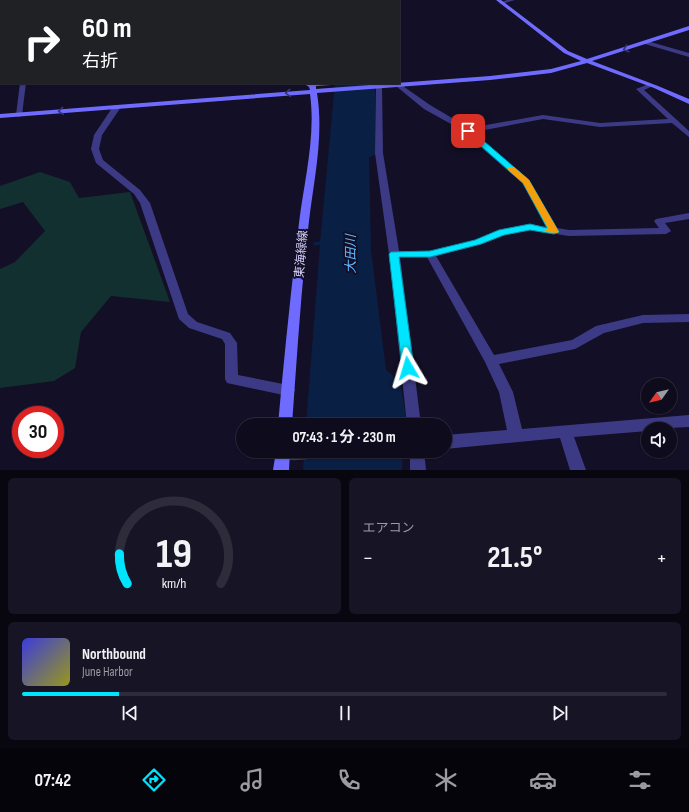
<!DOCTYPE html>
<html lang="ja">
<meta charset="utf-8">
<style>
:root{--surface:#0e0b1c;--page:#171425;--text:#f1f3f6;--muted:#9b9ba3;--line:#2e2b3b;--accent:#00e5ff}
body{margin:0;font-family:"Sofia Sans Condensed","Noto Sans JP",sans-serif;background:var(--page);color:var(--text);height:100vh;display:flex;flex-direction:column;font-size:15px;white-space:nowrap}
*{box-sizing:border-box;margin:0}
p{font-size:13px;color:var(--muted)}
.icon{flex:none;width:22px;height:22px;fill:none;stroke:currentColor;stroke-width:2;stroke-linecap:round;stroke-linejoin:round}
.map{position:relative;height:470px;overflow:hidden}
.panel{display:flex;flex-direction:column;gap:8px;padding:8px;background:#08060f;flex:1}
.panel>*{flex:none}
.top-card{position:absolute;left:0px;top:0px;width:400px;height:84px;box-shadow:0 1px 3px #0004,0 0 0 1px var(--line);background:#202124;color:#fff;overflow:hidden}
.needle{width:26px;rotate:236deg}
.controls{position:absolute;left:641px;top:378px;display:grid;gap:8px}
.controls a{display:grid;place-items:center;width:36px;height:36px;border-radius:50%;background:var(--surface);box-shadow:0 1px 3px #0004,0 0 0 1px var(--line);font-size:20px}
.speed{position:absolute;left:12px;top:406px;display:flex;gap:8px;font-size:20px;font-weight:700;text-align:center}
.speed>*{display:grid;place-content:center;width:52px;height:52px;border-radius:50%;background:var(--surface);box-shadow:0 1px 3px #0004,0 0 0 1px var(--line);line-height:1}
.speed .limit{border:6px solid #d22;background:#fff;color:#111}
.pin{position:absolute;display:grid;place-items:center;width:34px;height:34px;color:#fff;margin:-17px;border-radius:8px;box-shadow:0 2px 6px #0006}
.me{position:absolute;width:44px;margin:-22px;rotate:353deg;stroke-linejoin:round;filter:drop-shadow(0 0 3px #0008)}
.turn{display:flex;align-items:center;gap:14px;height:84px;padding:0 16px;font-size:18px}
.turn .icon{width:52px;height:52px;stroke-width:2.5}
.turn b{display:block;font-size:28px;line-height:34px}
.big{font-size:30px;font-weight:700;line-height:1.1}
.panel .widget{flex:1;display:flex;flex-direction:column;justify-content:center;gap:6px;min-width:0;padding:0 14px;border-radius:6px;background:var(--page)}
.panel .dial{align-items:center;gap:0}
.dial svg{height:104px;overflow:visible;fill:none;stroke:var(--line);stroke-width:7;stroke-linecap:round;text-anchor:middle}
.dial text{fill:var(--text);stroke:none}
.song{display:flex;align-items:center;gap:12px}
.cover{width:48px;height:48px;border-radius:6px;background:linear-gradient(135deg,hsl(240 70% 55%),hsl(60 70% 35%))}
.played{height:4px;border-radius:2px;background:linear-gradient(90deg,var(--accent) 15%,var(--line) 15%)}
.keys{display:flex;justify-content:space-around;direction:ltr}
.heat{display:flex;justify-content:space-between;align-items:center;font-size:22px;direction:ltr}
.panel .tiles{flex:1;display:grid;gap:8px;grid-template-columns:1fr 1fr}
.widget:last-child{grid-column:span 2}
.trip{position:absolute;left:236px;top:418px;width:216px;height:40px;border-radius:20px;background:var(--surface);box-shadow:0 1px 3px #0004,0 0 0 1px var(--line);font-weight:700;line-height:40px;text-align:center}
.dock{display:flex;height:64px;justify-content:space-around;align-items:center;background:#06040b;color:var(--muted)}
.dock .icon{width:28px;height:28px}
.dock .current{color:var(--accent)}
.dock b{font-size:18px;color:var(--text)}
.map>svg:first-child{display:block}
.green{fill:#12302f}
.water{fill:#0a1f44}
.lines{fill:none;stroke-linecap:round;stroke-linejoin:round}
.lane{fill:#3d3a85;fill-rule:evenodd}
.street{fill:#3d3a85;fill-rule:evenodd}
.secondary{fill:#6f6bff;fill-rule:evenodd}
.oneway{stroke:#38347d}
.route{fill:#00e5ff;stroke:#0095a6}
.slow{fill:#f59e0b}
.labels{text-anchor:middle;stroke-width:4;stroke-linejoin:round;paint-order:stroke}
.street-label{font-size:12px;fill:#d9d4ff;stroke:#130f26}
.water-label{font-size:13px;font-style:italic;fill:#62b6ff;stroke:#130f26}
</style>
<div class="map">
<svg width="689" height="470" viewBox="0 0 689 470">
<rect width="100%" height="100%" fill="#130f26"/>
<path class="green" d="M40 172 70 182 79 198 130 192 170 302 111 296 81 332 75 368 54 381 0 388V269L15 262 45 231 23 202 0 209V186Z"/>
<g class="water">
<path d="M335 83H375V155L369 157 371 250 386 370 400 381 406 417 405 425H306L320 245H314V242H320Z"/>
<path d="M304 451H403L402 470H303Z"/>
</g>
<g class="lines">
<g class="lane">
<rect x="0" y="18" width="1" height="2"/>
<rect x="0" y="41" width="1" height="2"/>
<rect x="0" y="51" width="1" height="2"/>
<rect x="0" y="79" width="1" height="4"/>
<path d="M20 83H26L22 115 19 117 16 115Z"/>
</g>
<g class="street">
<path d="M163 0H173L163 1Z"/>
<rect x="290" y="0" width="5" height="1"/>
<rect x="328" y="0" width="4" height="1"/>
<rect x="375" y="0" width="4" height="1"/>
<path d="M507 0H515L501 4 499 3Z"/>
<path d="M647 41 689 53V57L645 44V42Z"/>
<path d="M379 84 382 86 383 153 399 251H430L475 240 498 230 530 224 547 227 522 183 460 129 424 109 396 86V84H400L430 105 469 128 543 115 600 123 668 119 636 89 649 84H653V86L644 90 689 131V137L672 123 600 127 543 119 474 132 529 180 557 228 569 230 659 228 654 221 656 219 689 213V219L665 223 671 231 666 234 569 236 530 230 505 235 482 244 436 256 494 355 572 340 596 326 643 315 689 314V322L643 323 604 333 575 349 499 364 513 392 522 429 689 415V427L648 429V431L574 437 586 470H570L560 438 445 449V435L507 430 499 392 485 362 427 257H400L421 425H407L389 254 375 153 376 86Z"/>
<path d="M114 105 121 107 102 135 99 149 103 160 140 190 150 203 188 314 197 322 230 333 237 343 238 375 293 386 295 390 293 394 288 396 227 383 225 379V344L222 339 189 328 179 319 140 203 134 194 96 163 91 149 94 135Z"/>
<path d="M276 451H323L321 456C310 460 289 462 278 458L276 453Z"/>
<path d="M410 451H424L426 470H410Z"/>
</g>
<g class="secondary">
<rect x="231" y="0" width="6" height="1"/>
<path d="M496 0H501L568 51 587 59 689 26V30L592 61 658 86 689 99V104L654 88 587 63 551 73 490 80 317 93C324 136 314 179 309 221 301 289 297 357 292 425H278C284 358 291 290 299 223 304 181 316 137 310 94L0 118V114L310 90 309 87 306 85 309 83H334L331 85 316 86V89L490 76 551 69 581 61 564 53Z"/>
<path d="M276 451H290L289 470H273Z"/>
</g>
</g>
<defs><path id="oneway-chevron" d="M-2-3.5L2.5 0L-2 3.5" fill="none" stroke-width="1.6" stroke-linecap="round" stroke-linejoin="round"/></defs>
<g class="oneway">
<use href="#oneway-chevron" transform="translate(626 49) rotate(162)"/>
<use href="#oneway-chevron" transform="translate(288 93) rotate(176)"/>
<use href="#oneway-chevron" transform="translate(61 111) rotate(175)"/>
</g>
<path class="route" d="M466 130H471L529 180 559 232 554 234 530 230 504 235 481 244 430 257H399L414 368 412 372H403L402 368 389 254 391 252 430 251 475 240 499 230 530 224 547 228 523 183 466 133Z"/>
<path class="slow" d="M508 167H514L529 180 559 232 557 233 545 232 544 231 548 228 523 183 508 170Z"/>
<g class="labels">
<g class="street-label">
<text transform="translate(301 254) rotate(-85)" y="4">東海緑線</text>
</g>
<g class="water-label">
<text transform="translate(350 254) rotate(-90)" y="5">大田川</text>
</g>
</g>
</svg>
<div class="controls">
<a><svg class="needle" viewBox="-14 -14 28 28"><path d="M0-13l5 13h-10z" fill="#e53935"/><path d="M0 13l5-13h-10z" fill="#9b9ba3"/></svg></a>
<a><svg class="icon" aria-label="sound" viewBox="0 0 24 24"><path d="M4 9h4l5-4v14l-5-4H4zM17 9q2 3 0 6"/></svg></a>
</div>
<div class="speed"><div class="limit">30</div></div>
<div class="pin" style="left:468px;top:131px;background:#d93025"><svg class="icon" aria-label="arrive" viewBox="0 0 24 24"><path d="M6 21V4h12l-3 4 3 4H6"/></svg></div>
<svg class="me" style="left:408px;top:368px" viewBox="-20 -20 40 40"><path d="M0-17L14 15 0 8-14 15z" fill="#00e5ff" stroke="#fff" stroke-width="4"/></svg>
<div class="trip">07:43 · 1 分 · 230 m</div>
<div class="top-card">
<div class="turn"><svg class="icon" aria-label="right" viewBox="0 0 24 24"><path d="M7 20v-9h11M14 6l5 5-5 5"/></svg><div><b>60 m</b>右折</div></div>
</div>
</div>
<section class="panel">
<div class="tiles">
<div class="widget dial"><svg viewBox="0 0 100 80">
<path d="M14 69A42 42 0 1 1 86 69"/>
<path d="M14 69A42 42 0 0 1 8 46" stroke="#00e5ff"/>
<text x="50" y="56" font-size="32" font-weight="700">19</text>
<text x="50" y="72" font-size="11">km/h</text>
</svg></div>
<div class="widget"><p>エアコン</p>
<div class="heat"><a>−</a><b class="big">21.5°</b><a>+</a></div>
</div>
<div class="widget">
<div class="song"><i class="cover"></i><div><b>Northbound</b><p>June Harbor</p></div></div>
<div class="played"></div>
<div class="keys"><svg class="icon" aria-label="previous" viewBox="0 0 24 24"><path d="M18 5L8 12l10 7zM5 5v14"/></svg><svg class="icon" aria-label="pause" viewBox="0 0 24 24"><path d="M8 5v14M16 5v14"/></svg><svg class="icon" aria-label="next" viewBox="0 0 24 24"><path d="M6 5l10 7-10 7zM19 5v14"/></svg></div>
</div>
</div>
</section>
<nav class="dock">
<b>07:42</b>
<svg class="icon current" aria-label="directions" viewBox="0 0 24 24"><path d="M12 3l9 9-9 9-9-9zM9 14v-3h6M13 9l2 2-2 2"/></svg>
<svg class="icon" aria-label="music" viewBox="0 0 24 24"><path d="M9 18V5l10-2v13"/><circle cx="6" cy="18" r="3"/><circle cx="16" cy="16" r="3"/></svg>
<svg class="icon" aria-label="phone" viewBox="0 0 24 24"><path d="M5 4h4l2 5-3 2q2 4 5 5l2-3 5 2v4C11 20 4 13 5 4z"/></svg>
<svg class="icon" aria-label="climate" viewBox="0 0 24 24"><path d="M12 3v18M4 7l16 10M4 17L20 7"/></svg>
<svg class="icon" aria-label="car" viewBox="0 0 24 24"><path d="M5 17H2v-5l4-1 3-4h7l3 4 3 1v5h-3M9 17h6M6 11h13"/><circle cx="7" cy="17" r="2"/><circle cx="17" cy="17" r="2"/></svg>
<svg class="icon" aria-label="filters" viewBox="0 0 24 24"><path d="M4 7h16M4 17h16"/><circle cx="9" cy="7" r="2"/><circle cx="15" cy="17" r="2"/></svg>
</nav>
